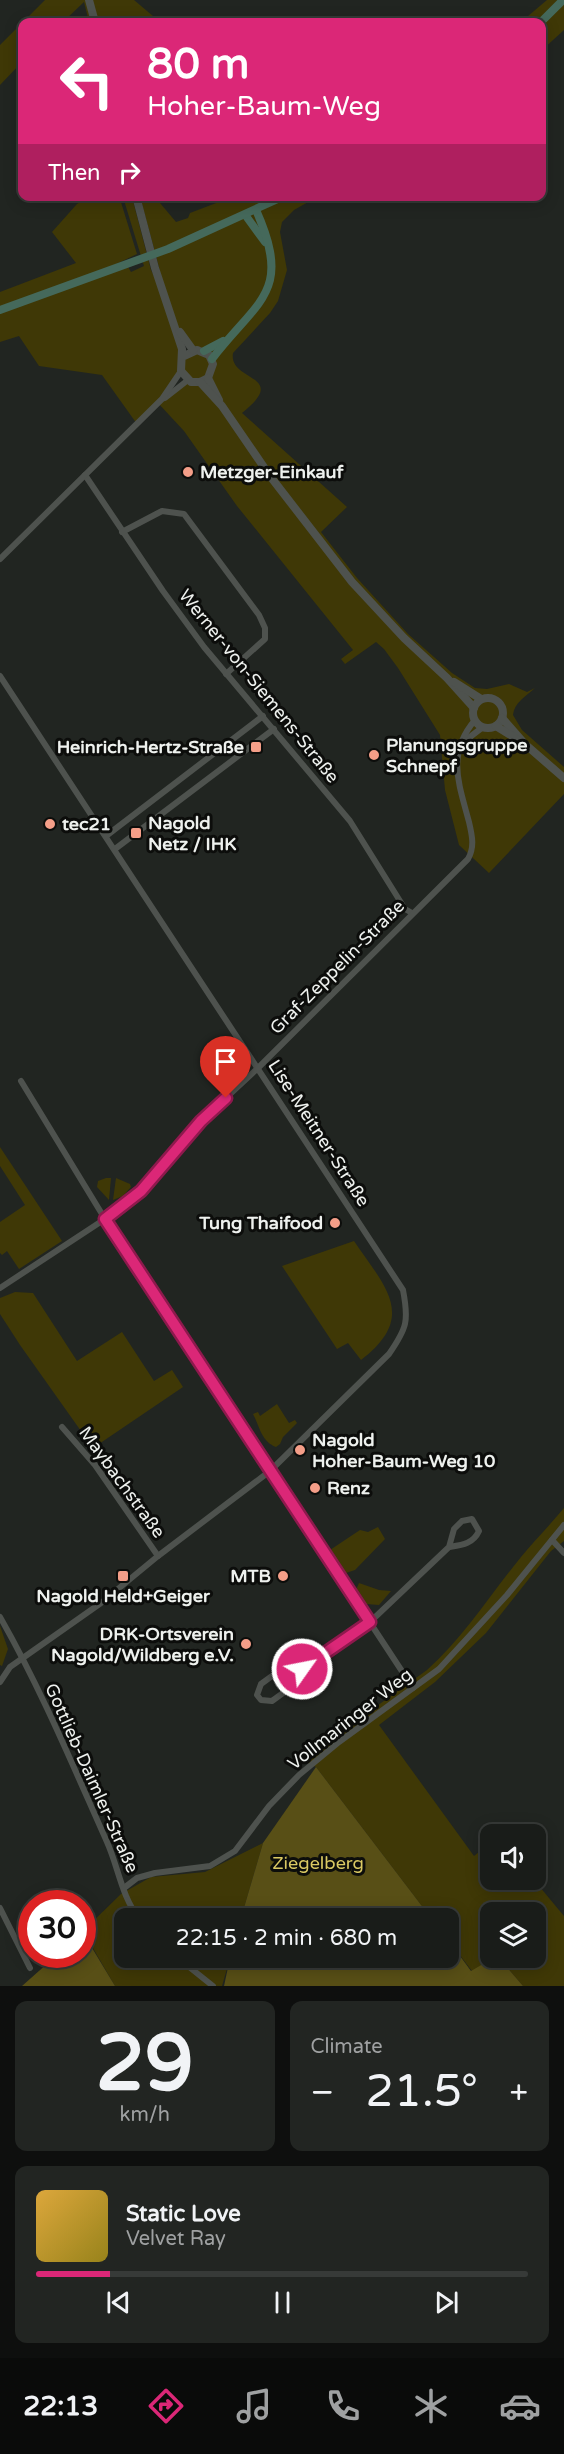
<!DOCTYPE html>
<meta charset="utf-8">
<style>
:root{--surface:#191c19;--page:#222522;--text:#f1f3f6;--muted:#9fa1a2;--line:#373a38;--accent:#db2777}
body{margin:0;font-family:"Varela Round",sans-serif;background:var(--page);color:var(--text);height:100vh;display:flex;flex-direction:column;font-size:22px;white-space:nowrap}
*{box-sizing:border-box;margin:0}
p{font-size:20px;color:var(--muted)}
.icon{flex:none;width:33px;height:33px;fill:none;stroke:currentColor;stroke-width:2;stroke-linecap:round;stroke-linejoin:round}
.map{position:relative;height:1986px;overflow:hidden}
.panel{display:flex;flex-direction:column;gap:15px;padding:15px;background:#0e0f0e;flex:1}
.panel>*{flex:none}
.hud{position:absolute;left:18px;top:18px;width:528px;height:183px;border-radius:12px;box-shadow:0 3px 15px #0003,0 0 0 2px var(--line);background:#db2777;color:#fff;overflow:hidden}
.tools{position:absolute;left:480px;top:1824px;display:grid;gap:12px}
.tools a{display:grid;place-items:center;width:66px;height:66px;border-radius:12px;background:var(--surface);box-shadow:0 3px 15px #0003,0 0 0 2px var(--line);font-size:30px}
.speed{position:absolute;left:18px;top:1890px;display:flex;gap:12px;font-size:30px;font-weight:700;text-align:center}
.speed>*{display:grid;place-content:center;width:78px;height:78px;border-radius:50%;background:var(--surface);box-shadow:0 3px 15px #0003,0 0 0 2px var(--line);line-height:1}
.speed .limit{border:9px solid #d22;background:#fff;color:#111}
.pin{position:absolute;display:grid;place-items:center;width:51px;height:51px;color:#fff;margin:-62px -26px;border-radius:50% 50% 50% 0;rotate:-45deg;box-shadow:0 0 6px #0007}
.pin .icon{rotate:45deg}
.me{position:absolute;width:66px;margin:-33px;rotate:57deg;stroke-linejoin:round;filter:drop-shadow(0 0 4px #0008)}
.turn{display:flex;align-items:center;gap:21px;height:126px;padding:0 30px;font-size:27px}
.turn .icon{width:78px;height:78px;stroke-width:2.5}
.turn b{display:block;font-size:42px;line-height:51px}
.then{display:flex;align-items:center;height:57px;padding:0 30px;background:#0003;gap:12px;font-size:22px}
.big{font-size:45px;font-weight:600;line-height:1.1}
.panel .widget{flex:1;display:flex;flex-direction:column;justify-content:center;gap:9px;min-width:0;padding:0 21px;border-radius:12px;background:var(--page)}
.panel .dial{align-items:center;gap:0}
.dial b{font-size:78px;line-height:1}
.song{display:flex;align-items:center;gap:18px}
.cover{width:72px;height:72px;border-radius:9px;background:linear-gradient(135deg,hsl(40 70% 55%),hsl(50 70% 35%))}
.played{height:6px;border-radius:3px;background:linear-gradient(90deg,var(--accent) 15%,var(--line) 15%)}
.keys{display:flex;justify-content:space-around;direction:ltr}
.heat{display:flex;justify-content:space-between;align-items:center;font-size:33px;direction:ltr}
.panel .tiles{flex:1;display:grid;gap:15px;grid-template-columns:1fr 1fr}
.widget:last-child{grid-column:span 2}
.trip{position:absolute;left:114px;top:1908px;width:345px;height:60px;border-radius:12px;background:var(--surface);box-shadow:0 3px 15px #0003,0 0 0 2px var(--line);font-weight:600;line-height:60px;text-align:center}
.tabs{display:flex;height:96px;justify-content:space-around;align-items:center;background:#0a0b0a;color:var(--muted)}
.tabs .icon{width:42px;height:42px}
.tabs .on{color:var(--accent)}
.tabs b{font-size:27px;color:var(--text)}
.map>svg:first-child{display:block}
.green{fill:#3f3806;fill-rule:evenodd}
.forest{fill:#584f16}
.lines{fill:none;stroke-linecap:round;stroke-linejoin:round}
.minor{stroke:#4e524e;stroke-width:6}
.tertiary{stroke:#4e524e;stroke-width:8}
.secondary{stroke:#45695b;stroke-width:8}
.route-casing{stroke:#8e194d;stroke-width:15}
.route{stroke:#db2777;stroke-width:10}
.poi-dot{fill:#f49e88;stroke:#0c0d0b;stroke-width:2}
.labels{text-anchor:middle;stroke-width:6;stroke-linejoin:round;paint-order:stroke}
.poi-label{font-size:18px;font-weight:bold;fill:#eef1ee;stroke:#0c0d0b;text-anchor:start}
.street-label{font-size:18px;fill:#eef1ee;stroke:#0c0d0b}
.park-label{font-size:18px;fill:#dac963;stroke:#0c0d0b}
</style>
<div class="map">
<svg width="564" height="1986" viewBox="0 0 564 1986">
<rect width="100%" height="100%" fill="#212521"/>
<g class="green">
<path d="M45 0H134L160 22H89L84 2 63 22H22V62L0 85V45Z"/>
<path d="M547 0H564V30L542 50V22H521Z"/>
<path d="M88 197H118L120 199 137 254 83 280 127 265 131 272 144 266 123 197H132L151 270 163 294 159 267 140 197H155L176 222 188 218 190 213 232 197H317L294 210 282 222 280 232 287 270 278 301 270 313 233 353C228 382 291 374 242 413L347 507 321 532 357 578 408 634 452 673 475 688 487 689 509 684 527 692 535 688C526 696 514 703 513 715L522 730 564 767V794L489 873 459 845 445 790 440 735 398 668 384 649 376 642 345 664 341 659 353 650 237 506 184 431 158 403 137 424 102 375 39 366 19 336 0 342V292L76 263 52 232 77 204ZM177 328 192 350 183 355ZM181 372 187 380 163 398Z"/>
<path d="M0 1147 62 1241 19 1269 7 1251 2 1255 0 1253V1222L25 1205 0 1166Z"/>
<path d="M106 1178H111L109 1200 97 1187 98 1181Z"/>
<path d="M116 1178 130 1184 131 1187 123 1196 113 1200Z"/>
<path d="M354 1241C385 1287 418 1316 361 1360L348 1343 337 1349 282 1266Z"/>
<path d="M15 1292 33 1293 77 1361 122 1332 154 1381 172 1370 183 1387 93 1448 20 1345 0 1314V1298Z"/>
<path d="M277 1404 289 1423 295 1420 297 1423 283 1437 280 1444 276 1447C261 1441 260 1427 253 1414L258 1412 260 1416Z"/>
<path d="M564 1508V1541L551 1551 486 1633 435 1682 379 1725 474 1856 490 1843V1880H534L564 1916V1986H523L499 1958H536V1912H490V1958H493L472 1971 449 1941 448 1918H431L316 1767 308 1763 331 1739 427 1670C464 1637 490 1595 521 1557 535 1540 550 1525 564 1508Z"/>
<path d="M378 1527 385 1539 355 1570 346 1573 330 1550 360 1530 368 1532Z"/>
<path d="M359 1583 379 1590 391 1591 379 1605 366 1604 356 1590Z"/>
<path d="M0 1626 8 1649 2 1666 0 1665Z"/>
<path d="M263 1843 241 1918H124V1958H230L222 1986H115L83 1931 121 1894 151 1877 205 1872Z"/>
</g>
<g class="forest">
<path d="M316 1767 431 1918H241L263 1843Z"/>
<path d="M83 1933 115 1986H22L57 1955 82 1954Z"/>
<path d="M449 1941 471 1971 493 1958H499L523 1986H224L230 1958H448Z"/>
</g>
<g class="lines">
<g class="minor">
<path d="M165 398 188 380"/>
<path d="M85 475 163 591 204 647 350 821 405 909 412 913"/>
<path d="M122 532 162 511 184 514 259 615 265 628V639L226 674"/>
<path d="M0 559 162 399 181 371"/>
<path d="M0 676 403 1290C409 1321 407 1328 389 1354L270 1471 158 1556 101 1603 10 1667 0 1682"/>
<path d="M462 743 483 727"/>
<path d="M106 836 263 716"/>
<path d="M115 849 274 729"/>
<path d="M21 1081 105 1219 413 1688"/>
<path d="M0 1288 105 1219 141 1191 201 1121 258 1068 468 859C475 847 472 835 469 822 459 784 446 754 475 720"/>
<path d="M62 1427 95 1465 158 1556"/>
<path d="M552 1540 564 1553"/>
<path d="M0 1617C41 1689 73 1766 107 1842 118 1866 122 1898 139 1918"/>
<path d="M289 1678 283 1693 272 1701 261 1700 257 1695 261 1684 272 1676 289 1678 334 1649 370 1622 449 1547 454 1529 462 1521 472 1519 479 1531C473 1544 462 1545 449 1547"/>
<path d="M124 1888 137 1878 155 1873 210 1866 235 1851 269 1806 299 1775 339 1742 439 1669 507 1595 564 1525"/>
<path d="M0 1908 30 1968"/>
<path d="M178 1958 213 1986"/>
</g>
<g class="tertiary">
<path d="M89 0 95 22"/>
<path d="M136 196 155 268 182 349 181 371 191 382H200L208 378 213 364 209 355 197 350 184 356"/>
<path d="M180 332 193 350"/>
<path d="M208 378 219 400"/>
<path d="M200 382 222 406 270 476 352 582 404 638 447 678 474 708"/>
<path d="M454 682 481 699"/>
<circle cx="488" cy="713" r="15"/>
<path d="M502 718 523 742"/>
<path d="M496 726 526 745 564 778"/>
</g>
<g class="secondary">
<path d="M541 22 563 0"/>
<path d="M246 216 265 242"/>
<path d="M0 310 168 249 284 196"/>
<path d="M204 351 223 341"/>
<path d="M212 359C258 299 293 293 256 210"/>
</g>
</g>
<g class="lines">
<defs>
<path id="route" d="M226 1098 201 1121 141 1191 105 1219 370 1622 302 1669"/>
</defs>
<use href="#route" class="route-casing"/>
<use href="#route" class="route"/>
</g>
<g class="poi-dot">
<circle cx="188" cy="472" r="6"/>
<rect x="250" y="741" width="12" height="12" rx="3"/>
<circle cx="374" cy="755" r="6"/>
<circle cx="50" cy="824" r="6"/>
<rect x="130" y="827" width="12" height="12" rx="3"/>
<circle cx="335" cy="1223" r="6"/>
<circle cx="300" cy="1450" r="6"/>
<circle cx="315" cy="1488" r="6"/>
<rect x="117" y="1570" width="12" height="12" rx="3"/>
<circle cx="283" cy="1576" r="6"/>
<circle cx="246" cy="1644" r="6"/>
</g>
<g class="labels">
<g class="poi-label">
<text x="200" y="478">Metzger-Einkauf</text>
<text x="386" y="751">Planungsgruppe<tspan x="386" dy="21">Schnepf</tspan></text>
<text x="244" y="753" text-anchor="end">Heinrich-Hertz-Straße</text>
<text x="148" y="829">Nagold<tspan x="148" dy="21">Netz / IHK</tspan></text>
<text x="62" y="830">tec21</text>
<text x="323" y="1229" text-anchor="end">Tung Thaifood</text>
<text x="312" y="1446">Nagold<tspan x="312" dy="21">Hoher-Baum-Weg 10</tspan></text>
<text x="327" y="1494">Renz</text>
<text x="271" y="1582" text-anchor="end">MTB</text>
<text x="123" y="1602" text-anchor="middle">Nagold Held+Geiger</text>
<text x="234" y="1640" text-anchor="end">DRK-Ortsverein<tspan x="234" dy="21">Nagold/Wildberg e.V.</tspan></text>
</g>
<g class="street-label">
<text transform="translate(259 686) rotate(51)" y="6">Werner-von-Siemens-Straße</text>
<text transform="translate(337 967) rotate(-45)" y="6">Graf-Zeppelin-Straße</text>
<text transform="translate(319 1133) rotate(57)" y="6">Lise-Meitner-Straße</text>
<text transform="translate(122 1482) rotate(54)" y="6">Maybachstraße</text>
<text transform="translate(350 1719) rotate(-38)" y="6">Vollmaringer Weg</text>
<text transform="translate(92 1778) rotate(66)" y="6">Gottlieb-Daimler-Straße</text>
</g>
<g class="park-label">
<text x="318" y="1869">Ziegelberg</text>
</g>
</g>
</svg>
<div class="tools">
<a><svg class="icon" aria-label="sound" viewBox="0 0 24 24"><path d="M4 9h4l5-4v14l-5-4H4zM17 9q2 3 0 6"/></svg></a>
<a><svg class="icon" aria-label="layers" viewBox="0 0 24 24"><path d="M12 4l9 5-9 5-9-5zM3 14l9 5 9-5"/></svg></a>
</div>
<div class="speed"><div class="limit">30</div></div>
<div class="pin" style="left:226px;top:1098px;background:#d93025"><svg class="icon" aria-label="arrive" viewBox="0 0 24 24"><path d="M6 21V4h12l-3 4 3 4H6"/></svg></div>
<svg class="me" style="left:302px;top:1669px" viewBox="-20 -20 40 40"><circle r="17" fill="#db2777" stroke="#fff" stroke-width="3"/><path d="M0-11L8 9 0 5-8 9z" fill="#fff"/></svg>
<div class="trip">22:15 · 2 min · 680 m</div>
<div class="hud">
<div class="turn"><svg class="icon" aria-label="left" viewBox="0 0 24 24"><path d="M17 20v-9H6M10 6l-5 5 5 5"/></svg><div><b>80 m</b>Hoher-Baum-Weg</div></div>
<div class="then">Then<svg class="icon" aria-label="right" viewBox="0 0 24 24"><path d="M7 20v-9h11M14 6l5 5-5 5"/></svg></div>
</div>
</div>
<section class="panel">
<div class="tiles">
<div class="widget dial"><b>29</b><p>km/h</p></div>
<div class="widget"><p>Climate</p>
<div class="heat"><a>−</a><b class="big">21.5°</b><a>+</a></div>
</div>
<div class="widget">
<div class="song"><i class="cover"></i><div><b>Static Love</b><p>Velvet Ray</p></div></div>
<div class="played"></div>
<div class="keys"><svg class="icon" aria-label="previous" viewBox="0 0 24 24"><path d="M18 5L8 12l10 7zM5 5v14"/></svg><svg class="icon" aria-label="pause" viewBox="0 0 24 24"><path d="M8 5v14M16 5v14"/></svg><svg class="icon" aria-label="next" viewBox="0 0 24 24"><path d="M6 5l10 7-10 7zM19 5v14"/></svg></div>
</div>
</div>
</section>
<nav class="tabs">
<b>22:13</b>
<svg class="icon on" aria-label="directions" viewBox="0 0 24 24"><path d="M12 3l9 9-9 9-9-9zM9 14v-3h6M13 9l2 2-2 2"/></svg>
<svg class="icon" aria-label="music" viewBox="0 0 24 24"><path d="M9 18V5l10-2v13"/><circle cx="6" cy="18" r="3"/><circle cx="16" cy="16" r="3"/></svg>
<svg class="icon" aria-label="phone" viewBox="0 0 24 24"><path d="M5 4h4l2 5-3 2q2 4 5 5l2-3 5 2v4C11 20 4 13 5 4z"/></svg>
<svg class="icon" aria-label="climate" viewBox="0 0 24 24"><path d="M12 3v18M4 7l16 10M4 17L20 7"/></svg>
<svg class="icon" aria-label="car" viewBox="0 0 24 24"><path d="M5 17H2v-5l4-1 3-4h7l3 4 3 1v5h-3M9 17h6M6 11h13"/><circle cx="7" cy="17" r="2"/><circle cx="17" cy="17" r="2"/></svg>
</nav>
